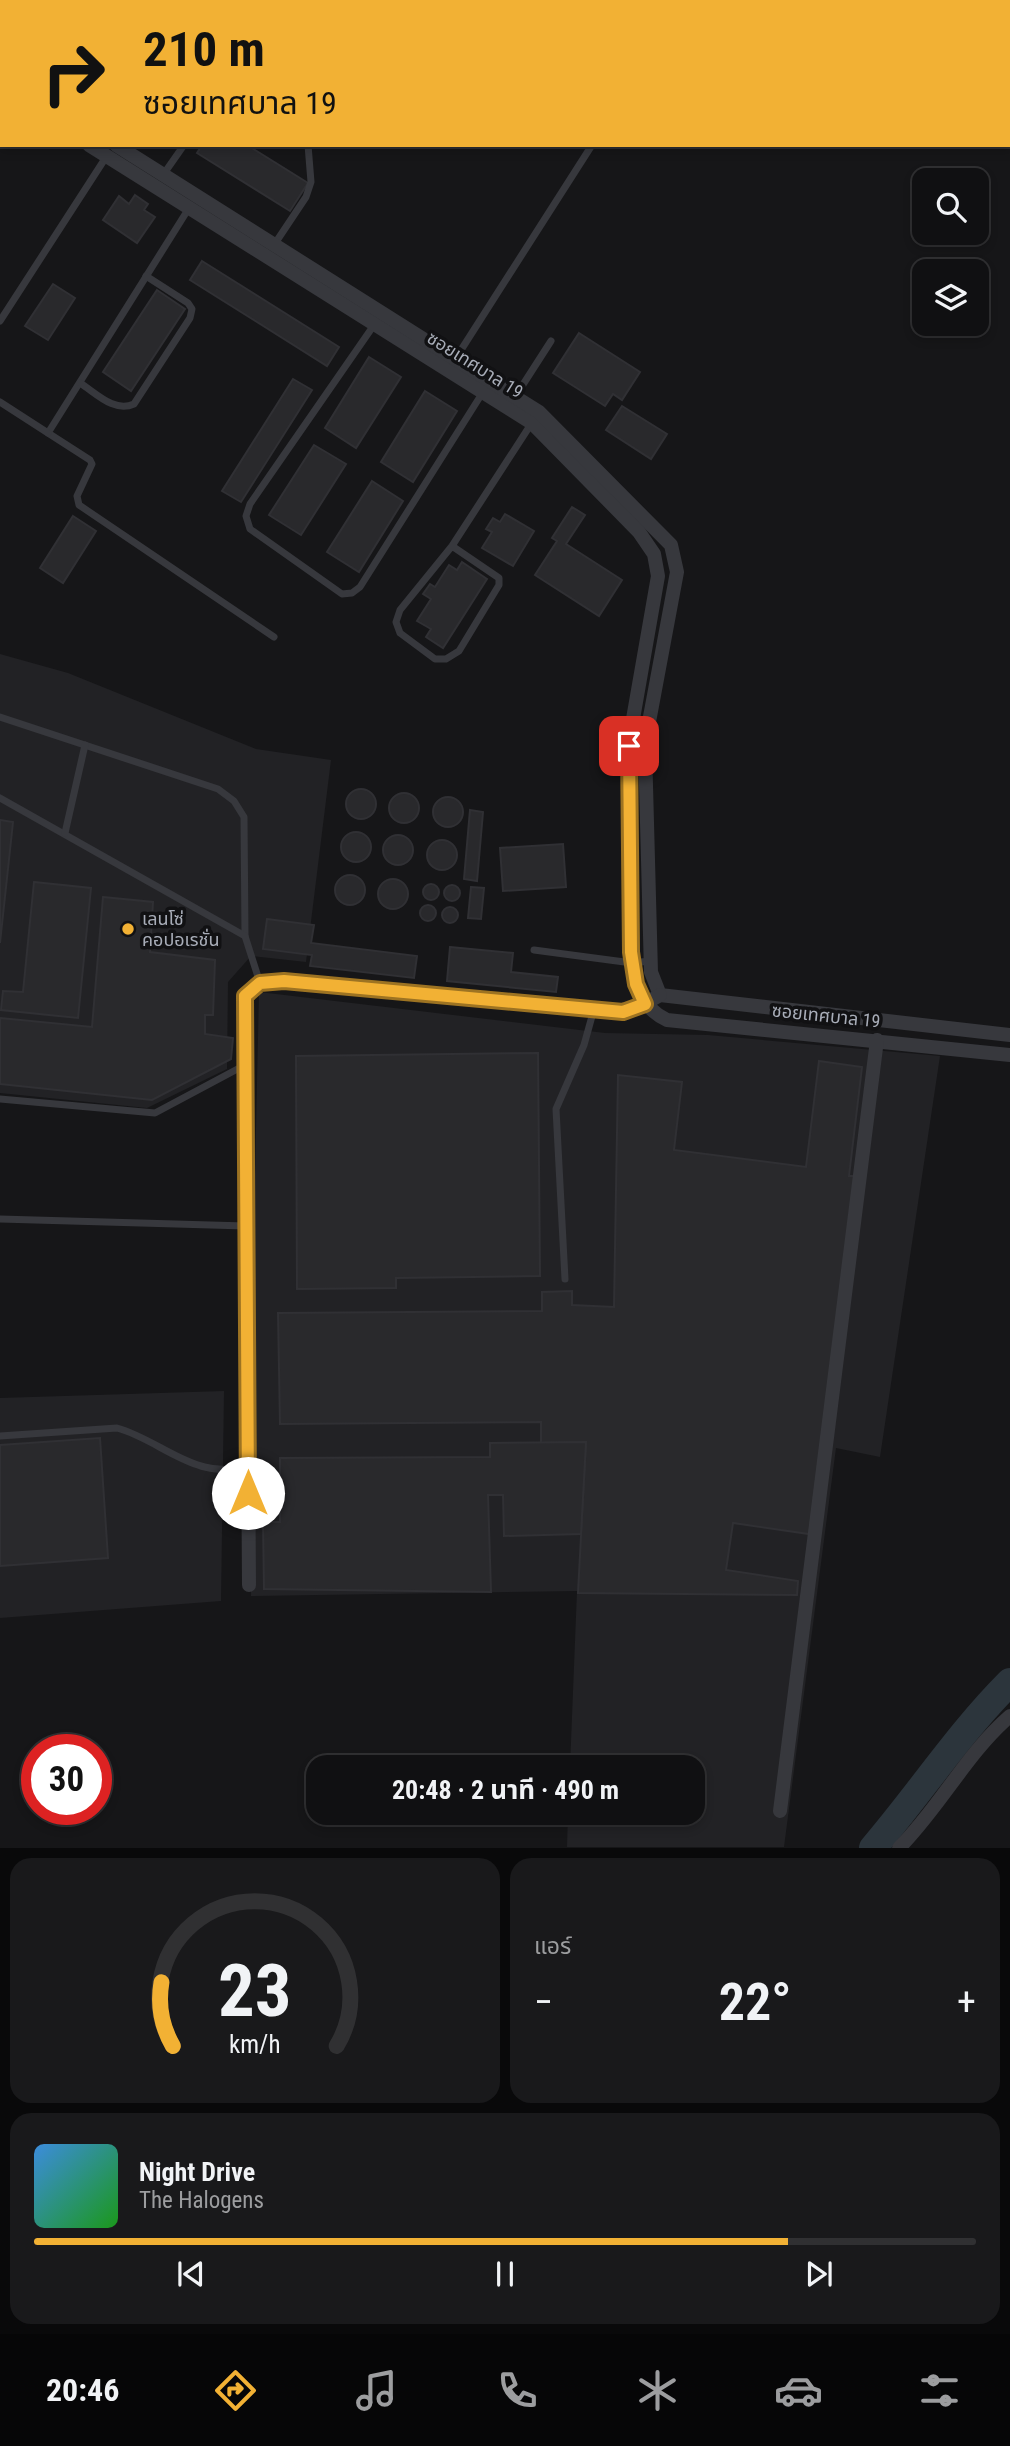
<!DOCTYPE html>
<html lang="th">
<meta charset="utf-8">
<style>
:root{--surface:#101012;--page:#19191b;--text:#f1f3f6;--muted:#9c9d9f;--line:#303032;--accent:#f2b134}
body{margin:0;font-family:"Roboto Condensed","Noto Sans Thai",sans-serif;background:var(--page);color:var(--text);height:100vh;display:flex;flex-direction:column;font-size:26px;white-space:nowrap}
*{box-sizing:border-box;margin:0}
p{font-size:23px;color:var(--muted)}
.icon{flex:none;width:38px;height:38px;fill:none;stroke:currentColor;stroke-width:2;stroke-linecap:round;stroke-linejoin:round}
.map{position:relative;height:1848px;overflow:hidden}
.panel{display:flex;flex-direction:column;gap:10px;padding:10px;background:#09090a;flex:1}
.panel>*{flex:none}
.guide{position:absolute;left:0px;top:0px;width:1012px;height:147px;box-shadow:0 4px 10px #0003,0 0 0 2px var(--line);background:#f2b134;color:#111;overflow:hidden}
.tools{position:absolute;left:912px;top:168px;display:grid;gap:14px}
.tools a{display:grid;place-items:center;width:77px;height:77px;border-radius:14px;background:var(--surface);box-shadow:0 4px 10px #0003,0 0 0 2px var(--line);font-size:35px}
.speed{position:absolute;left:21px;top:1734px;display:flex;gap:14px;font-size:35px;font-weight:700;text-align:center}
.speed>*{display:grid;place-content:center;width:91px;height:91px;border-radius:50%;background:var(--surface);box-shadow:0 4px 10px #0003,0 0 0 2px var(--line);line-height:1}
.speed .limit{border:10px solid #d22;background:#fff;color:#111}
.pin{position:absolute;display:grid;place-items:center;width:60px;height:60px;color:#fff;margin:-30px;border-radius:14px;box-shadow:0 4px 10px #0006}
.me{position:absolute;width:77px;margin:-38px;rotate:0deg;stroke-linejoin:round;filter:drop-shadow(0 0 5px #0008)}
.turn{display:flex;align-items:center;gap:24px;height:147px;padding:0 28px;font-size:32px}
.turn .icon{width:91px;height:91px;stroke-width:2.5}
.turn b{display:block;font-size:49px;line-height:60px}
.big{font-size:52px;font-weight:700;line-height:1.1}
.panel .widget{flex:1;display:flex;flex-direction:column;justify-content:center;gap:10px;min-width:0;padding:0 24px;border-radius:21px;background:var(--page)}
.panel .dial{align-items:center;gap:0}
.dial svg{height:182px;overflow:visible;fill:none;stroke:var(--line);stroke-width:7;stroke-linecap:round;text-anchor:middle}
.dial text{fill:var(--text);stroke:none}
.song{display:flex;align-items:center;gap:21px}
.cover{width:84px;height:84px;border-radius:10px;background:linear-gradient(135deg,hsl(210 70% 55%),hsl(120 70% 35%))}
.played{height:7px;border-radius:4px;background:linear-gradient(90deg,var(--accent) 80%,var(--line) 80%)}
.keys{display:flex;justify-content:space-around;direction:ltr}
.heat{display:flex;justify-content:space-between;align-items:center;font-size:38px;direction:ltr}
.panel .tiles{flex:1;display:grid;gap:10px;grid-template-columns:1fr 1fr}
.widget:last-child{grid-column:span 2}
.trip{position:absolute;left:306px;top:1755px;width:399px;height:70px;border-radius:21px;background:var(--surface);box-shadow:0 4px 10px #0003,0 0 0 2px var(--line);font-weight:700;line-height:70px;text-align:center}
.tabs{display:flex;height:112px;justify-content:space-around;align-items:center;background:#060607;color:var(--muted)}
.tabs .icon{width:49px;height:49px}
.tabs .current{color:var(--accent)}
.tabs b{font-size:32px;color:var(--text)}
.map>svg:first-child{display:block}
.built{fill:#222225}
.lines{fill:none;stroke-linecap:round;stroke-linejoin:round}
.river{stroke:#2c353c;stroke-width:28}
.building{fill:#29292c;stroke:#303034;stroke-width:2}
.lane{stroke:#37383d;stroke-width:7}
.street{stroke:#37383d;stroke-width:14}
.route-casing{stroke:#9d7322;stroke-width:18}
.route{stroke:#f2b134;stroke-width:12}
.poi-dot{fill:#f2b134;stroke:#111113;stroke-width:2.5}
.labels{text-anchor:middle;stroke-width:7;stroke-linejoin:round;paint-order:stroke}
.street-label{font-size:18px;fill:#a8adb8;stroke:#111113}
.poi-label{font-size:18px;fill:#a8adb8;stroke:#111113;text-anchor:start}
</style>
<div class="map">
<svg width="1010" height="1848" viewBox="0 0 1010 1848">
<rect width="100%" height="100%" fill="#161618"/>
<g class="built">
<path d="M0 654 68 673 256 749 331 760 306 962 251 956 228 982 227 1069 147 1108 0 1093Z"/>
<path d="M259 992 605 1033 708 1035 940 1056 880 1457 836 1448 784 1847H567L568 1813H693V1768L570 1767 577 1591 251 1596 252 1310Z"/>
<path d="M224 1391 221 1601 0 1618V1398Z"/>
</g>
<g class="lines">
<path class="river" d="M873 1848C920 1793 959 1733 1010 1682"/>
</g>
<g class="building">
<path d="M202 145H247L308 183 290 211 197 153Z"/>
<path d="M135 195 148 204 144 210 155 217 137 243 103 220 119 196 129 204Z"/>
<path d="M202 261 339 347 327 366 190 280Z"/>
<path d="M53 284 75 298 48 340 25 326Z"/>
<path d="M157 290 185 309 131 391 103 372Z"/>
<path d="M579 333 640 372 622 400 613 394 605 406 553 373Z"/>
<path d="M369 357 401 377 356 448 325 428Z"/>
<path d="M293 379 312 390 241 502 222 491Z"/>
<path d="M425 391 457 411 413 482 381 462Z"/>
<path d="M622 406 667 434 651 459 606 430Z"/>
<path d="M314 445 346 464 301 535 269 515Z"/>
<path d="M372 481 403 501 359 572 327 552Z"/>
<path d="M572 507 585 515 566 544 622 580 599 616 535 575 557 541 552 538Z"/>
<path d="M505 514 534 531 513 566 482 548 492 532 486 529 493 518 500 522Z"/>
<path d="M73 516 96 531 63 583 40 568Z"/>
<path d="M462 562 487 579 443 648 426 637 431 629 417 621 431 599 423 594 430 584 435 587 449 565 457 570Z"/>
<circle cx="361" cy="804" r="15"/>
<circle cx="404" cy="808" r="15"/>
<circle cx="448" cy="812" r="15"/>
<path d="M470 810 483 812 477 881 464 879Z"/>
<path d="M0 820 13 822 0 943Z"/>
<circle cx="356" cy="847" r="15"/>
<circle cx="398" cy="850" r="15"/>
<circle cx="442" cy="855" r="15"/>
<path d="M563 844 566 887 503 891 500 848Z"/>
<circle cx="350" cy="890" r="15"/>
<circle cx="393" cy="894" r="15"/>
<path d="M34 882 91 888 78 1018 1 1010 3 991 23 992Z"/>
<circle cx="431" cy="892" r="8"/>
<circle cx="452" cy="893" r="8"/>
<path d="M471 887 484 888 481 919 468 918Z"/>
<path d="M103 897 153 902 150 952 215 960 213 1015H205V1034L233 1038 231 1059 152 1100 0 1084V1018L92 1027Z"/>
<circle cx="428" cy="913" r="8"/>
<circle cx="450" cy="915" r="8"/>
<path d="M267 919 314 925 311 943 417 956 414 978 310 966 312 955 263 949Z"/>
<path d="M450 947 513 953 511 972 558 977 556 992 447 981Z"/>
<path d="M538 1053 540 1276 396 1278V1288L297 1289 296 1056Z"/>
<path d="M819 1061 862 1067 849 1176H855L809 1534 733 1523 726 1570 798 1581 797 1595 578 1593 586 1442 541 1443V1422L280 1424 278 1313 542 1311V1292L572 1291V1305L614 1307 618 1075 682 1082 674 1150 806 1167Z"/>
<path d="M100 1438 108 1558 0 1566V1445Z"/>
<path d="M586 1442 581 1534 504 1536 503 1495H488L491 1592 264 1589 263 1522H280V1458L490 1457V1443Z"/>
</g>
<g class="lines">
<g class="lane">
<path d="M206 0 209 2"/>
<path d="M28 2 29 0"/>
<path d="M683 2 684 0"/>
<path d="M0 42 2 39"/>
<path d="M163 175 184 145"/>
<path d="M189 208 48 433 90 460 92 464 77 496 79 505 274 637"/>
<path d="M274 245 306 197 311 182 308 145"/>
<path d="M0 321 108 154"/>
<path d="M374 325 250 504 246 516 250 529 342 594 352 593 360 587 483 392"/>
<path d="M454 361 592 145"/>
<path d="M80 383C96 393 114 413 134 404L190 318 192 309 188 303 146 276"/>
<path d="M515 397 551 341"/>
<path d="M0 402 48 433"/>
<path d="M452 546 499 578V585L459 651 446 659H435L400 633 396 622 400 610 452 546 533 421"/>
<path d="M0 717 218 789 234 801 244 817 245 936"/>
<path d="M0 798 245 936 260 983"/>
<path d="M65 833 85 745"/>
<path d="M534 950 632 963 650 961"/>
<path d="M0 1099 155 1113 245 1065"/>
<path d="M0 1219 246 1226"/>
<path d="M565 1279 556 1109 584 1045 594 1009"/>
<path d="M0 1436 117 1428C146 1436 170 1456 198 1465 213 1471 231 1469 247 1470"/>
</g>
<g class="street">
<path d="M105 2 106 0"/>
<path d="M89 145 532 423 639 532 654 554 658 576 630 736"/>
<path d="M116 145 539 412 671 545 677 572 646 738"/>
<path d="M629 746 631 952C634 982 638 1006 667 1020L1010 1055"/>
<path d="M645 748 651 972 660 995 1010 1035"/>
<path d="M249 1585 245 996 260 983 284 981 623 1012 636 1009 660 995"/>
<path d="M780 1811 877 1040"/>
<path d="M899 1848C940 1807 966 1754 1010 1716"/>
</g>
</g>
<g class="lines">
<defs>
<path id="route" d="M248 1493 245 996 260 983 284 981 623 1012 645 1004 636 984 631 952 629 746"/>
</defs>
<use href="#route" class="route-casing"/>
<use href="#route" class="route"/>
</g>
<circle class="poi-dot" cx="128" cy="929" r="7"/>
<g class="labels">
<g class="street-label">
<text transform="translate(475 365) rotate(32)" y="6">ซอยเทศบาล 19</text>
<text transform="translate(826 1016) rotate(6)" y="6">ซอยเทศบาล 19</text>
</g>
<g class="poi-label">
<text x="142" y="925">เลนโซ่<tspan x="142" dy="21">คอปอเรชั่น</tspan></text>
</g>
</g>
</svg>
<div class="tools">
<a><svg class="icon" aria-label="search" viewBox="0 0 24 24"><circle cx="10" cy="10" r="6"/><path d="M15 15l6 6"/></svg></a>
<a><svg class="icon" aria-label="layers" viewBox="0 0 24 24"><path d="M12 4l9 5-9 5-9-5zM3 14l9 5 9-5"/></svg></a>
</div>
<div class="speed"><div class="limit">30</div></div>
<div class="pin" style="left:629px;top:746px;background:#d93025"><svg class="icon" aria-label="arrive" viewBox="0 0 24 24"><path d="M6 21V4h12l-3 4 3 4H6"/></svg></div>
<svg class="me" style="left:248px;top:1493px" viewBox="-20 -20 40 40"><circle r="19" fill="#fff"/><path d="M0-13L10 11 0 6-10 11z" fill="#f2b134"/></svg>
<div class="trip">20:48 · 2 นาที · 490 m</div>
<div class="guide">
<div class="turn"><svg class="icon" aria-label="right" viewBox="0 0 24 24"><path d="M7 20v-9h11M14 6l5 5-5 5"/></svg><div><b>210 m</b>ซอยเทศบาล 19</div></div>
</div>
</div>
<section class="panel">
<div class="tiles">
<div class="widget dial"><svg viewBox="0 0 100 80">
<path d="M14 69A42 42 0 1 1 86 69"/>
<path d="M14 69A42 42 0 0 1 9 41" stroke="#f2b134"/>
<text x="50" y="56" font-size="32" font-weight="700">23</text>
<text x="50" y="72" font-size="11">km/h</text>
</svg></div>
<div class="widget"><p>แอร์</p>
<div class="heat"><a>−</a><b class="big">22°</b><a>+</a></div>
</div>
<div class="widget">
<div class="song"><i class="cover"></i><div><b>Night Drive</b><p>The Halogens</p></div></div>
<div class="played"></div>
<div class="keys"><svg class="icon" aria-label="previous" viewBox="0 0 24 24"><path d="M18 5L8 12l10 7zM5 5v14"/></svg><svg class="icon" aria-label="pause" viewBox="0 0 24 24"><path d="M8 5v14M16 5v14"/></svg><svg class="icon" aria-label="next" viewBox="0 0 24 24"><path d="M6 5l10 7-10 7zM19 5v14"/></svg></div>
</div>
</div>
</section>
<nav class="tabs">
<b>20:46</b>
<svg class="icon current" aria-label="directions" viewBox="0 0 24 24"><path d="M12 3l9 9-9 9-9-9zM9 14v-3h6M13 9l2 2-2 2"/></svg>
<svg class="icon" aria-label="music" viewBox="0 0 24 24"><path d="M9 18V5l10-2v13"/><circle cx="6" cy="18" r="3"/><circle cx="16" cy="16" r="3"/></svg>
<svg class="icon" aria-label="phone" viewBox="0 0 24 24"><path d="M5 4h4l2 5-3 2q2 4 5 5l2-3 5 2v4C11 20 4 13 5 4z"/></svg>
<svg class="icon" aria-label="climate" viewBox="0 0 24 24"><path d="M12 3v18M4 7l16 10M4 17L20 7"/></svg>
<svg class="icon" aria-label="car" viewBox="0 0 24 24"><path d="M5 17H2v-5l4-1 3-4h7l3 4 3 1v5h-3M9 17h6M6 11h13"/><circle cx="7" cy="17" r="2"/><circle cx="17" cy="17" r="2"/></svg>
<svg class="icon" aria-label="filters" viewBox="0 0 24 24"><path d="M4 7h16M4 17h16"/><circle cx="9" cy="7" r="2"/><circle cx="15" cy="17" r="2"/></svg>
</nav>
